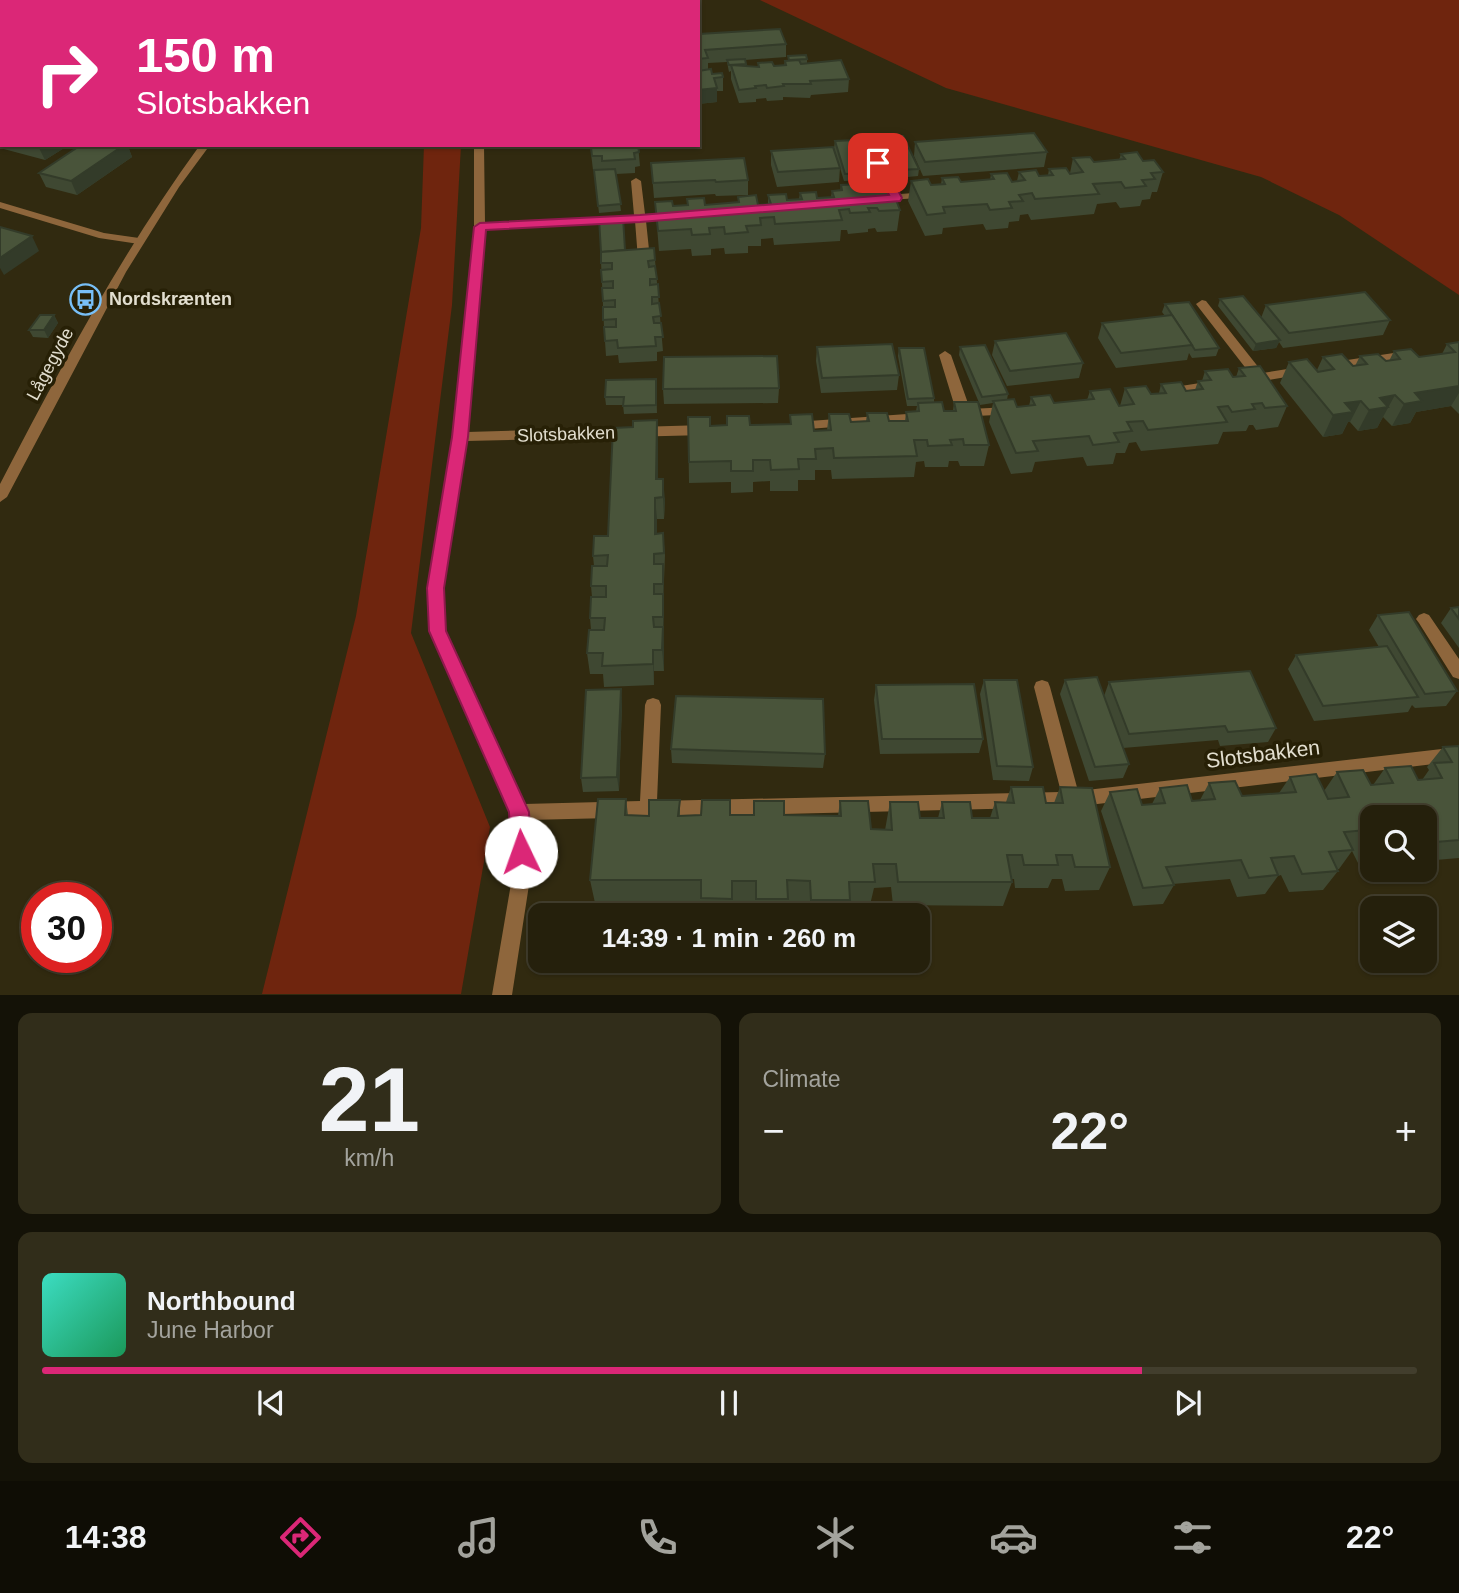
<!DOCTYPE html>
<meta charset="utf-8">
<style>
:root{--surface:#25200c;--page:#312d1a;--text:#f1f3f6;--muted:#a3a39d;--line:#423e2d;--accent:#db2777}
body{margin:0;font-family:Arial,sans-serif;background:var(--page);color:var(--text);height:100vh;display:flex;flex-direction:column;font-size:26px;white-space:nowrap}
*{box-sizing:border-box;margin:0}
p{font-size:23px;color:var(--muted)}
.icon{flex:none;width:38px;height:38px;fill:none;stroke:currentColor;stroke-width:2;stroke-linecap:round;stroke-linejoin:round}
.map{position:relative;height:995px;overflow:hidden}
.drawer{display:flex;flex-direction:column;gap:18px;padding:18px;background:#141207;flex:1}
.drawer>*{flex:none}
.hud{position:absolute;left:0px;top:0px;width:700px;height:147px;box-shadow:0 2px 5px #0004,0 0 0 2px var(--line);background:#db2777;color:#fff;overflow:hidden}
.fabs{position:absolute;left:1360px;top:805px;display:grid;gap:14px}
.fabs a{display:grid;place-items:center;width:77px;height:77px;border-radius:14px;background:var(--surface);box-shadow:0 2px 5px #0004,0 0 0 2px var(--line);font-size:35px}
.speed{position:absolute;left:21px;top:882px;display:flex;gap:14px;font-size:35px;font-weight:700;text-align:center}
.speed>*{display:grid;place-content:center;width:91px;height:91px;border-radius:50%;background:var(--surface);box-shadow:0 2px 5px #0004,0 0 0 2px var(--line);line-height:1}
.speed .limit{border:10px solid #d22;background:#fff;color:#111}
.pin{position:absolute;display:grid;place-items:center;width:60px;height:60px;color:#fff;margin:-30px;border-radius:14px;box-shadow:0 4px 10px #0006}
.me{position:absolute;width:77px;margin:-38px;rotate:357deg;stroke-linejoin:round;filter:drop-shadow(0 0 5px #0008)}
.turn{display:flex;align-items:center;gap:24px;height:147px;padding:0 21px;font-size:32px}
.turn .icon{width:91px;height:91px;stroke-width:2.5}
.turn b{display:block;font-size:49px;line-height:60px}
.big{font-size:52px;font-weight:700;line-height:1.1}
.drawer .widget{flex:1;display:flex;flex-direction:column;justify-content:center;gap:10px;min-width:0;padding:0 24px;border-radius:14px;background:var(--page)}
.drawer .dial{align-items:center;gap:0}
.dial b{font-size:91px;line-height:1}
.song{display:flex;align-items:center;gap:21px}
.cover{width:84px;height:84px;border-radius:10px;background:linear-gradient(135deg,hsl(170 70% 55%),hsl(150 70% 35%))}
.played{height:7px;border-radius:4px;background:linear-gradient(90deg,var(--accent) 80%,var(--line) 80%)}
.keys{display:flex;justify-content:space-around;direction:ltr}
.heat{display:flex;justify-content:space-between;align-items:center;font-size:38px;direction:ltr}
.drawer .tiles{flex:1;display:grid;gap:18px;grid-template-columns:1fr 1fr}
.widget:last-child{grid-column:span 2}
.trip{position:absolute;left:528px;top:903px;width:402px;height:70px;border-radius:14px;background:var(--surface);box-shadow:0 2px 5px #0004,0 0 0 2px var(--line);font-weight:700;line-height:70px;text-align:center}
.tabs{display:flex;height:112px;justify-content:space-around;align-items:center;background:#0f0d05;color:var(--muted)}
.tabs .icon{width:49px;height:49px}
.tabs .current{color:var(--accent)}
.tabs b{font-size:32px;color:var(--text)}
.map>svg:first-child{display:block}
.green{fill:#6f250e}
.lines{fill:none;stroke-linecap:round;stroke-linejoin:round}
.service{fill:#8e663c;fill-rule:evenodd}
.minor{fill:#8e663c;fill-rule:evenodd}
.tertiary{fill:#8e663c;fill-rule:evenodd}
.wall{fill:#3f4832}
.shaded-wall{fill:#333b29}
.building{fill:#49543a;stroke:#333b29;stroke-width:2}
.route{fill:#db2777;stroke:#8e194d;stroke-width:2}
.labels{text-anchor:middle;stroke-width:7;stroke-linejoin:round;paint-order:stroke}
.poi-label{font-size:18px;font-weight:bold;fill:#e2decf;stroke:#272006;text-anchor:start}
.street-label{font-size:18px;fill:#e2decf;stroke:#272006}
.near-street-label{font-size:21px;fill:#e2decf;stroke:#272006}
</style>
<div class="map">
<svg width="1459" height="995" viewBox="0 0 1459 995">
<rect width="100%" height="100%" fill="#312a10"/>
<g class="green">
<path d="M760 0H1459V295L1339 215 1261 177 946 88Z"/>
<path d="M424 145H461L452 305 411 633 490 827 461 994H262L356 616 421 228Z"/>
</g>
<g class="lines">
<g class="service">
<path d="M1 0H11L2 2V4Z"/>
<path d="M69 0H79L68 2Z"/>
<path d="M2 41V47L0 48V42Z"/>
</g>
<g class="minor">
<path d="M506 0H515L505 2Z"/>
<path d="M869 143 874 146 900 194 928 192 933 195 932 197 875 201V197L890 195 864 146Z"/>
<path d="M474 145H484L485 223 634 215 631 181 636 178 641 181 645 214 673 213 678 216 673 219 646 221 650 259 644 262 638 259 635 221 485 230 467 432 705 425 712 430 705 435 466 441 443 588 445 631 524 804 640 801 645 705 647 700 653 698 659 700 661 705 657 801 1061 792 1034 687 1036 682 1042 680 1048 682 1050 687 1078 791 1459 747V761L1072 807 528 820 531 872 512 995H492L513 872 510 812 429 631 427 588 453 437 474 227Z"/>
<path d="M0 202 104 233 139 238 145 241 139 244 99 238 0 208Z"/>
<path d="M1202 300 1206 301 1263 373 1300 367 1306 371 1304 374 1251 383 1247 382 1245 379 1251 375 1196 304Z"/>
<path d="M945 351 951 355 970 409 1009 407 1016 411 1014 414 958 417 939 355Z"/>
<path d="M1407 351 1413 355 1411 358 1334 370 1328 366 1334 362Z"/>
<path d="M1213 381 1219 385 1218 388 1168 396 1162 392 1168 388Z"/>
<path d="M921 413 926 414 928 417 926 420 795 430 788 426 795 422Z"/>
<path d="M1424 613 1429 615 1459 659V679L1453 677 1419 623 1416 619 1419 615Z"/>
</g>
<g class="tertiary">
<path d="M331 0H339L330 2Z"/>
<path d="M200 145H210L179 187 126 272 7 497 0 502V484C61 367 122 252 200 145Z"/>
</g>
</g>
<g class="wall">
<path d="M166 0H253L250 2H174Z"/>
<path d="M699 34 786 44V57L745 60 746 66 758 67V63L774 66 784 65 785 61H788V56L807 59V64L849 79 848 92 811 95 810 98 783 97V100L767 101 766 98 756 99V102L739 103 731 79V71L729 72 727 62 708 63V70L712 74 723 77V91H717V102L698 104Z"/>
<path d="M2 70V98L0 97V71Z"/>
<path d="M0 100 2 101V145H69L45 160 0 148Z"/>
<path d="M883 138 919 169 918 176 897 178 882 145Z"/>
<path d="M835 141 866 173 865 180 844 181 834 148Z"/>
<path d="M915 142 1047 152 1044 167 923 176 914 156Z"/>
<path d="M81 145H134L129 149 132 157 77 195 46 187 39 173Z"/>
<path d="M590 145H638L640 166 635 167V173L616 174 621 211 599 213 594 170H599H593Z"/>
<path d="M771 151 840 168 839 182 777 187 771 165Z"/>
<path d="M1121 154 1143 161 1163 172 1157 192H1152L1150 199 1142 200 1140 206 1120 208 1116 202 1097 204 1094 214 1031 220 1028 214 1020 215 1019 221 1009 222 1008 228 986 230 983 224 943 228 942 234 925 236 908 201 911 181 931 185 941 184 942 178 961 182 990 180 991 174 1012 182 1017 181 1019 172 1039 176 1048 175 1049 169 1070 173 1073 158 1094 162 1119 160Z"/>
<path d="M651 163 748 180V195L716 196 715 194 654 198Z"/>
<path d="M870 183 900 210 897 231 877 232 875 228 868 229V232L848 234 847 230H841L840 241 774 245 773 238 761 239V246H748V253L725 254 724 248 711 249V255L692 256 691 249 659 251 655 202 673 206 687 205V199L705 205 738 202V197L758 205H768V195L787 200 799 199 800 193 817 198 831 197 832 191H840L841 185 862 190 870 189Z"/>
<path d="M599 218 625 250 655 260 663 351 657 352V361L619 363 618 355 606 356 604 327Z"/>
<path d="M1220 299 1261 318 1266 305 1390 320 1383 335 1283 348 1279 342 1276 348 1253 351 1218 306Z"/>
<path d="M1165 304 1219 348 1216 356 1192 358 1189 353 1187 360 1116 368 1098 338 1102 323 1165 316 1162 312Z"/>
<path d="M54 315 58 323 48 338 33 337 29 330Z"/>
<path d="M995 341 1083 363 1079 378 1007 386 992 355Z"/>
<path d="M1459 342V414L1451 406 1416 412 1410 423 1392 426 1383 417 1377 428 1358 431 1350 422H1348L1342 434 1323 437 1280 383 1289 362 1317 370 1323 357 1353 366H1355L1360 356 1386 361H1389L1394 351 1419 357 1442 354 1447 344Z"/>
<path d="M817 347 899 375 897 390 821 393 816 361Z"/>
<path d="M960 347 1008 394 1007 400 1017 407 1029 406 1031 397 1054 403 1087 400 1090 391 1120 406 1125 388 1151 394 1159 393 1161 384 1186 391 1195 390 1198 381H1202L1205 371 1233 377H1236L1239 368 1287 406 1278 427 1256 430 1253 425H1249L1246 431 1223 432 1218 444 1141 451 1136 442 1129 443 1125 453H1116L1113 464 1087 466 1083 457 1035 462 1032 472 1011 474 989 422 993 403 980 405 959 355Z"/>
<path d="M899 348 934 398V402L944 411H953L954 402 989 445 984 466H960L958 461H949L948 467H925L924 461 916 462 914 477 832 479 831 470H815V480H798V491H770V481L753 482V492L731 493V482L689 483 688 417 710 426 727 425 790 424V415L814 431 827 430 829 414 851 422 866 421 867 413 889 421H905L906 412 916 411 917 406H907L898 356Z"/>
<path d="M656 379 657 413 624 414 623 405H606L605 397Z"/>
<path d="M779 388 778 403 664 404 663 389Z"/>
<path d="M658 442V479L665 500 664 519H657V534L663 533 665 555 663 605 664 671H654V685L604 687 603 674H590L587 653 591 630 590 618 592 597 591 586 594 566 593 556 608 536Z"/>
<path d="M1459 607V648L1441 623 1451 608Z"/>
<path d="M1378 615 1457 691 1446 706 1415 708 1412 705 1408 712 1314 721 1288 669 1296 655 1379 647 1369 630Z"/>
<path d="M984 680 1033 767 1029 781 993 780 980 694Z"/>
<path d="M1065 680 1104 696 1109 682 1276 728 1268 742 1220 746 1218 740 1123 748 1129 764 1123 778 1089 781 1060 694Z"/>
<path d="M876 685 983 739 979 753 880 754 874 700Z"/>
<path d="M622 704 619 791 583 792 581 778Z"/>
<path d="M1459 746V858L1424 861V817H1372V866L1360 867 1352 851 1339 869H1337L1338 871 1323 890 1289 892 1281 875 1278 876 1265 894 1237 897 1230 879 1173 884 1174 885 1163 904 1133 906 1101 811 1110 792 1142 805 1152 804 1160 788 1192 801 1200 800 1209 783 1242 796 1279 793 1290 777 1324 791 1337 772 1373 785 1385 768 1418 780H1422L1429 770 1427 767 1443 747Z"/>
<path d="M671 749 825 754 823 768 672 763Z"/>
<path d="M1011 787 1046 803H1054L1060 787 1110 867 1099 890 1065 891 1062 879H1052L1048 888H1015L1014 879H1011L1012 882 1003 906 893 905 891 887 874 888 870 905H849L847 915H808V904H787V915H755V904H732V915H702L701 904 595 903 590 880 626 799 628 815 649 816 680 800V816L753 815 754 801 784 815 838 816 840 801 871 829 885 830 890 802 920 818H938L942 802 972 818H990L995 802H1006Z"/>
</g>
<g class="shaded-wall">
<path d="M228 0H253L250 2H226Z"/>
<path d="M606 0H625L610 2H606Z"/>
<path d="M717 88V102L698 104V90Z"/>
<path d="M2 104V122L0 123V105Z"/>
<path d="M40 145H69L45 160 38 146Z"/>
<path d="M117 145H134L129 149 132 157 77 195 71 181Z"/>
<path d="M32 236 39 251 4 275 0 268V258Z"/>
<path d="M54 315 58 323 48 338 44 330Z"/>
<path d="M1280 340 1276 348 1253 351 1256 344Z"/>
<path d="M1459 386V393L1451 406 1416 412 1410 423 1392 426 1404 404 1415 393Z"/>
<path d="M1395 395 1377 428 1358 431 1369 410 1380 398Z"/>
<path d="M1361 401 1350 422H1348L1342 434 1323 437 1333 415 1345 403Z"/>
<path d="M657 420 658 442V501L656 479Z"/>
<path d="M663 479 665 500 664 519 663 497Z"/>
<path d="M655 498 657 519V555L655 534Z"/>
<path d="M663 564 664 585V605L663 584Z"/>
<path d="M663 594 664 615V638L663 617Z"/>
<path d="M663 627 664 648V671L662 650Z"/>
<path d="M653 650 654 671V685L653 664Z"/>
<path d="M621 689 622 704 619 791 617 777Z"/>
</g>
<g class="building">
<path d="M120 0H136L133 2H117Z"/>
<path d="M558 0H599V1L558 2Z"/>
<path d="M780 29 786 44 705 50 708 58 698 59V39H700L699 34Z"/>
<path d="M806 55 807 59 789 60 788 56Z"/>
<path d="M745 59 746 64 729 65 727 60Z"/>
<path d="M799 60 801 64 841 60 849 79 810 81 811 84H783L784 86 767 88 766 85 755 86 756 88 739 90 731 65 759 67 758 63 772 62 774 66 786 65 785 61Z"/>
<path d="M711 69 712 74 722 73 723 77 714 78 717 88 698 90V71Z"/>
<path d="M2 70V86L0 85V71Z"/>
<path d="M2 119V136H0V120Z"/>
<path d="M1034 133 1047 152 925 162 915 142Z"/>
<path d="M903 136 919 169 898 170 883 138Z"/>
<path d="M855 140 866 173 845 174 835 141Z"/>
<path d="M81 145H124L71 181 39 173Z"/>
<path d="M600 145H638L639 152 634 153 635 159 602 161V156H592L591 147 600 146Z"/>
<path d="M833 147 840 168 778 172 771 151Z"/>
<path d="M1137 152 1143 161 1154 160 1163 172 1151 173 1155 179 1142 180 1146 186 1125 188 1121 182 1093 184 1099 194 1035 199 1032 193 1019 195 1023 201 1009 202 1012 208 990 210 987 204 943 207 945 213 927 215 911 181 928 179 931 185 945 184 942 178 958 177 961 182 994 179 991 174 1007 173 1012 182 1025 180 1019 172 1036 170 1039 176 1053 175 1049 169 1066 168 1070 174 1083 172 1073 158 1090 157 1094 162 1125 159 1121 154Z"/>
<path d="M744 158 748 180 716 182 715 180 653 183 651 163Z"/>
<path d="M615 169 621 204 598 206 594 170Z"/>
<path d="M889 182 900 210 879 211 877 208H868L870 212 850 213 849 209 839 210 842 220 775 224 774 217 760 218 761 225 746 226 748 232 725 234 724 227 709 228 710 234 692 235 691 229 658 231 655 202 672 201 673 206 688 205 687 199 704 198 705 205 739 202 738 197 756 195 758 205 771 204 768 195 786 194 787 200 802 199 800 193 816 192 817 198 834 197 832 191 842 190 841 185 860 184 862 190 872 189 870 183Z"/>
<path d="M623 217 625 250 601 252 599 218Z"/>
<path d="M0 227 32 236 0 258Z"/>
<path d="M654 248 655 260 648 261 649 267 655 266 657 279H650V285L658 284 659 297H652V304L659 303 661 316 653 317 654 323H661L663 337H655L656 346 618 348 617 340 605 341 604 327H616V319L603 320V307H615V300L603 301 602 288H613V281L602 282 601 270 612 269V263H601V252Z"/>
<path d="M1365 292 1390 320 1289 333 1266 305Z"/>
<path d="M1243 296 1280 340 1256 344 1220 299Z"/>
<path d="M1189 302 1219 348 1195 350 1165 304Z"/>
<path d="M40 315H54L44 330H29Z"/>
<path d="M1172 315 1192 345 1121 353 1102 323Z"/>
<path d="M1066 333 1083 363 1010 371 995 341Z"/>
<path d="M1459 342V386L1415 393 1422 401 1404 404 1395 395 1380 398 1388 407 1369 410 1361 401 1345 403 1353 412 1333 415 1289 362 1307 359 1318 372 1334 369 1323 357 1342 354 1353 366 1367 364 1360 356 1378 354 1386 361 1400 359 1394 351 1411 349 1419 357 1455 352 1447 344Z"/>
<path d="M892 344 899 375 822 378 817 347Z"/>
<path d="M985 345 1008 394 982 397 960 347Z"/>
<path d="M899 348H924L934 398 908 399Z"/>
<path d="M777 356 779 388 663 389 664 357Z"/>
<path d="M1260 366 1287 406 1265 408 1262 403 1252 404 1255 409 1232 412 1228 406 1218 407 1227 422 1148 430 1143 421 1127 422 1132 431 1114 433 1119 442 1093 445 1089 436 1033 441 1038 451 1016 453 993 401 1014 399 1017 407 1035 405 1031 397 1050 395 1054 403 1094 399 1090 391 1110 389 1119 406 1134 404 1125 388 1146 386 1151 394 1166 393 1161 384 1181 382 1186 391 1203 389 1198 381 1211 380 1205 371 1228 369 1233 377 1245 376 1239 368Z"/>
<path d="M656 379V405L623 406 624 397H605L606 380Z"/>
<path d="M942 402 944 411H956L954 402H978L989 445H964L963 439 950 440 952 445 928 446 927 440H914L917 456 834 458 833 448 815 449 816 459H798L799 469 771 470 770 460H753V471H731V461L689 462 688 417H710V426L727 425V416H749L750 425 791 424 790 415 812 414 814 431 831 430 829 414H849L851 422 869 421 867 413H887L889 421H908L906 412 919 411 918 403Z"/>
<path d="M657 420 656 479H663V497L655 498V534L663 533 664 553 654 554V564H663V584H654V594H663V617H653L654 627H663L662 650H653V664L602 666 603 653H587L589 630H604L605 618H590L591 597H606V586H591L592 566H607L608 555 593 556 594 536H608L613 428 633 427V421Z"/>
<path d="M1459 607V619L1451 608Z"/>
<path d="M1409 612 1457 691 1425 694 1378 615Z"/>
<path d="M1387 646 1418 697 1323 706 1296 655Z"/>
<path d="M1250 671 1276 728 1228 732 1225 726 1129 734 1109 682Z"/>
<path d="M1097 677 1129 764 1095 767 1065 680Z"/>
<path d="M984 680H1017L1033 767 997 766Z"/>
<path d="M974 684 983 739H882L876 685Z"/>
<path d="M621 689 617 777 581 778 586 690Z"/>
<path d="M676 696 823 699 825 754 671 749Z"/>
<path d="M1459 746V840L1424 843V817H1372V842L1366 830 1344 832 1353 850 1329 852 1338 871 1302 874 1294 856 1271 858 1278 875 1249 878 1241 860 1166 867 1174 885 1143 888 1110 792 1137 789 1142 805 1165 803 1160 788 1187 785 1192 801 1215 799 1209 783 1235 781 1242 796 1296 792 1290 777 1316 774 1328 799 1349 797 1337 772 1363 770 1371 785 1393 783 1385 768 1411 766 1418 780 1442 778 1434 763 1452 762 1443 747Z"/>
<path d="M1011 787H1043L1046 803H1063L1060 787 1092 788 1110 867H1075L1072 855H1056L1058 865H1024L1022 855H1007L1012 882H898L896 864H873L875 882H849L850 900H811L810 881 787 880 788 899H756V881H732V899L701 898V880H590L598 799H626L625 815 649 816V800H680L678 816 701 815 702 800H730V815H754V801H784V815L841 816 840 801H868L871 829 892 830 890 802H918L920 818H944L942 802H970L972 818H998L995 802 1014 803Z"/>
</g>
<path class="route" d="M878 160 884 163 902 198 900 201 640 222 486 230 468 437 444 588 446 631 529 812 531 852 528 859 521 862 514 859 511 852 509 812 429 631 427 588 452 437 474 227 480 223 640 215 889 195 872 163Z"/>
<defs>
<symbol id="bus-ring" viewBox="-11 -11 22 22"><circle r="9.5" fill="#272006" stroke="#78bff7" stroke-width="1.5"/><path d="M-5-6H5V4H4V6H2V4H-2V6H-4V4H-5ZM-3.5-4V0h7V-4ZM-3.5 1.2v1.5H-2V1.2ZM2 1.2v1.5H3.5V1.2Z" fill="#78bff7"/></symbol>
</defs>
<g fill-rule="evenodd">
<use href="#bus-ring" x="68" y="282" width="35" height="35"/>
</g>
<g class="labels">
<g class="poi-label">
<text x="109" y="305">Nordskrænten</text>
</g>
<g class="street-label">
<text transform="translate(50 364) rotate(-62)" y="6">Lågegyde</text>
<text transform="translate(566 434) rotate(-2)" y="6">Slotsbakken</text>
</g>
<g class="near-street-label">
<text transform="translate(1263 754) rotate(-7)" y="7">Slotsbakken</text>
</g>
</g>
</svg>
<div class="fabs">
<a><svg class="icon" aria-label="search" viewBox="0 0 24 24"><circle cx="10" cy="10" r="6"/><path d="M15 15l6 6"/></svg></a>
<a><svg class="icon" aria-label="layers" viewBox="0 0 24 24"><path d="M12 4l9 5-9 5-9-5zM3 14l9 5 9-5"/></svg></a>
</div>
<div class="speed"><div class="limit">30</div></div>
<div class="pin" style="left:878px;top:163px;background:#d93025"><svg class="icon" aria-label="arrive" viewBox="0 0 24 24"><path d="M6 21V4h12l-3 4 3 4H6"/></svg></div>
<svg class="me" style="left:521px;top:852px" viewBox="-20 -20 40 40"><circle r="19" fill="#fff"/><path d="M0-13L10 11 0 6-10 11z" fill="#db2777"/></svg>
<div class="trip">14:39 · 1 min · 260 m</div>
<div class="hud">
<div class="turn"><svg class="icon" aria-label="right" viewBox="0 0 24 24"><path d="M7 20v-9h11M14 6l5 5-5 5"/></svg><div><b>150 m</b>Slotsbakken</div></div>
</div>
</div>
<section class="drawer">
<div class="tiles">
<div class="widget dial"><b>21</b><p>km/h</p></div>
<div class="widget"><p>Climate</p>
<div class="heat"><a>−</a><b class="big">22°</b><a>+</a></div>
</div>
<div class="widget">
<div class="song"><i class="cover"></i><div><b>Northbound</b><p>June Harbor</p></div></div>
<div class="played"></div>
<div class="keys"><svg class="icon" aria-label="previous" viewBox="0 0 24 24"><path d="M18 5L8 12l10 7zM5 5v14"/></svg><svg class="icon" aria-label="pause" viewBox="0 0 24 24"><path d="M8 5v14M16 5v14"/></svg><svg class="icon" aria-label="next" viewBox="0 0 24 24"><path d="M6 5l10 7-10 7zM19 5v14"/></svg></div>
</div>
</div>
</section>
<nav class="tabs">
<b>14:38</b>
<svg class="icon current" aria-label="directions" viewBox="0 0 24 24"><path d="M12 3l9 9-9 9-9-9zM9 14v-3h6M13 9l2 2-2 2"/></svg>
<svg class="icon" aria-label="music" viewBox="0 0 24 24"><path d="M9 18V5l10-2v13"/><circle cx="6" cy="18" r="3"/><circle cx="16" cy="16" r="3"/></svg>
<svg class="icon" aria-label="phone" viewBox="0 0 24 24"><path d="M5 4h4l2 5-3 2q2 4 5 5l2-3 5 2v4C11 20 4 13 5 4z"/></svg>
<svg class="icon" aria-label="climate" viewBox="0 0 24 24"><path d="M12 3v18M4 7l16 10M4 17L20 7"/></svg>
<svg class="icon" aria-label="car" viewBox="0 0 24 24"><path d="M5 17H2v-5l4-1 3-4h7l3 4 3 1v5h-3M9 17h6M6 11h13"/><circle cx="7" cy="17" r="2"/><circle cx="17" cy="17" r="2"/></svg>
<svg class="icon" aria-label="filters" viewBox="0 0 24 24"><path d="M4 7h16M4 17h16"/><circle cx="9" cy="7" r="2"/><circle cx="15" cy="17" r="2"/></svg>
<b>22°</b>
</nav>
